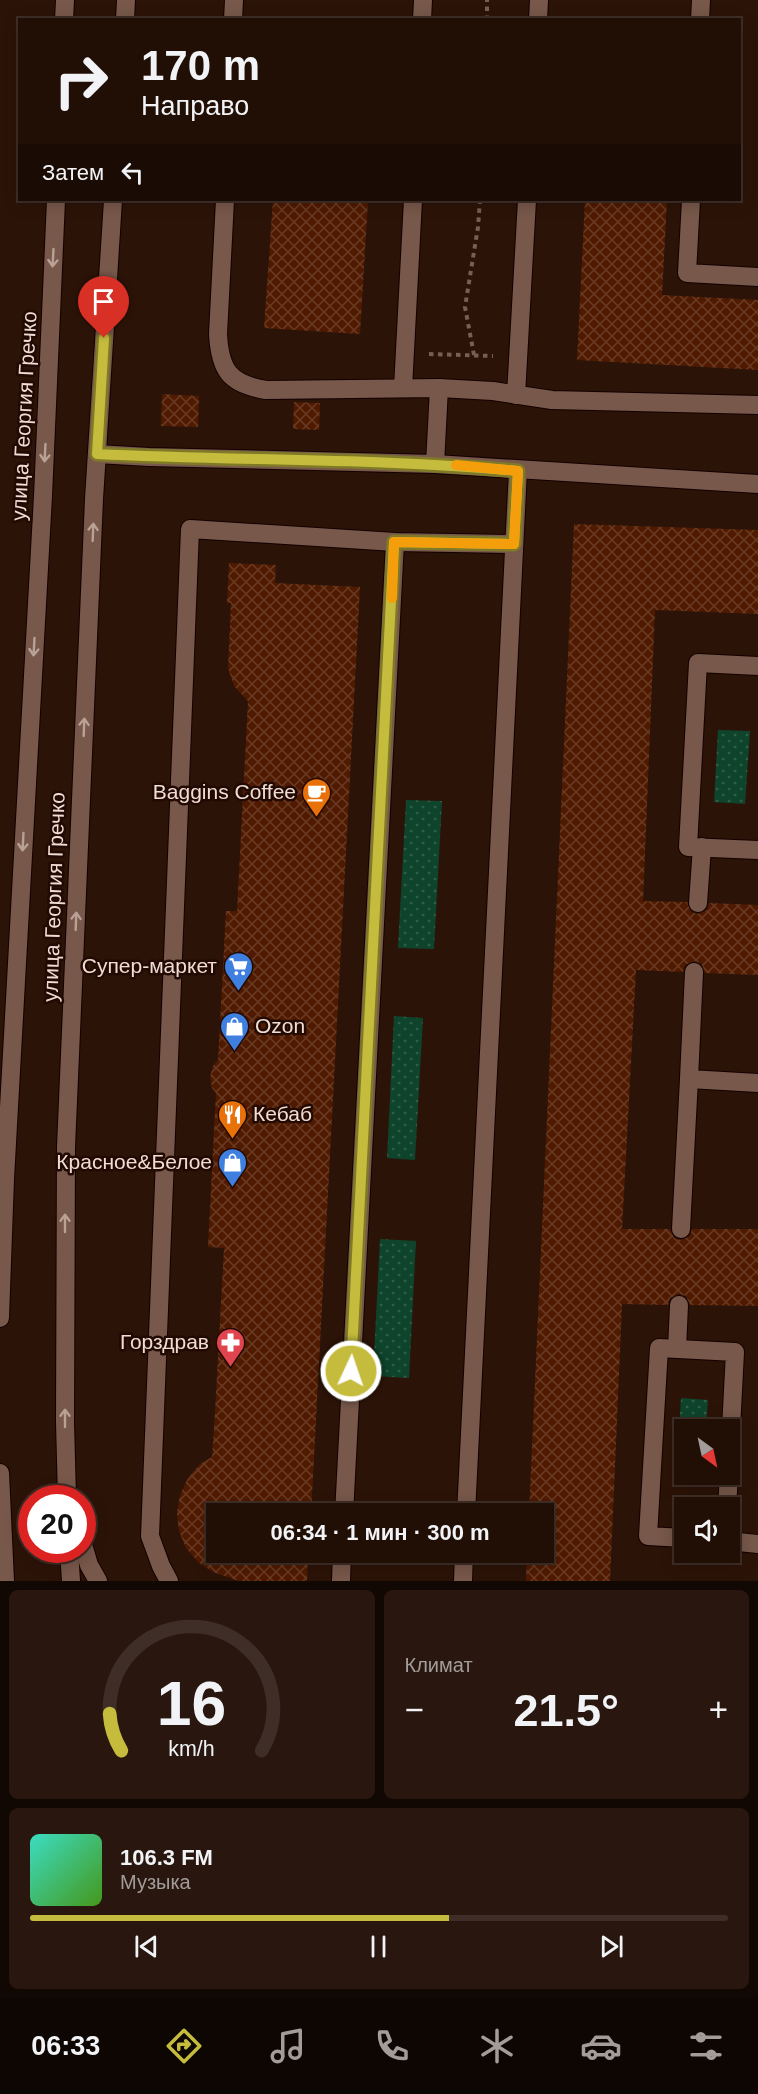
<!DOCTYPE html>
<html lang="ru">
<meta charset="utf-8">
<style>
:root{--surface:#210e05;--page:#29170f;--text:#f1f3f6;--muted:#a29c9a;--line:#3e2e27;--accent:#c5bc3d}
body{margin:0;font-family:Arial,sans-serif;background:var(--page);color:var(--text);height:100vh;display:flex;flex-direction:column;font-size:22px;white-space:nowrap}
*{box-sizing:border-box;margin:0}
p{font-size:20px;color:var(--muted)}
.icon{flex:none;width:33px;height:33px;fill:none;stroke:currentColor;stroke-width:2;stroke-linecap:round;stroke-linejoin:round}
.map{position:relative;height:1581px;overflow:hidden}
.panel{display:flex;flex-direction:column;gap:9px;padding:9px;background:#120803;flex:1}
.panel>*{flex:none}
.banner{position:absolute;left:18px;top:18px;width:723px;height:183px;border-radius:0px;box-shadow:0 3px 15px #0003,0 0 0 2px var(--line);background:#210e05;color:var(--text);overflow:hidden}
.needle{width:39px;rotate:147deg}
.buttons{position:absolute;left:674px;top:1419px;display:grid;gap:12px}
.buttons a{display:grid;place-items:center;width:66px;height:66px;border-radius:0px;background:var(--surface);box-shadow:0 3px 15px #0003,0 0 0 2px var(--line);font-size:30px}
.speed{position:absolute;left:18px;top:1485px;display:flex;gap:12px;font-size:30px;font-weight:700;text-align:center}
.speed>*{display:grid;place-content:center;width:78px;height:78px;border-radius:50%;background:var(--surface);box-shadow:0 3px 15px #0003,0 0 0 2px var(--line);line-height:1}
.speed .limit{border:9px solid #d22;background:#fff;color:#111}
.pin{position:absolute;display:grid;place-items:center;width:51px;height:51px;color:#fff;margin:-62px -26px;border-radius:50% 50% 50% 0;rotate:-45deg;box-shadow:0 0 6px #0007}
.pin .icon{rotate:45deg}
.me{position:absolute;width:66px;margin:-33px;rotate:3deg;stroke-linejoin:round;filter:drop-shadow(0 0 4px #0008)}
.turn{display:flex;align-items:center;gap:21px;height:126px;padding:0 24px;font-size:27px}
.turn .icon{width:78px;height:78px;stroke-width:2.5}
.turn b{display:block;font-size:42px;line-height:51px}
.then{display:flex;align-items:center;height:57px;padding:0 24px;background:#0003;gap:12px;font-size:22px}
.big{font-size:45px;font-weight:700;line-height:1.1}
.panel .card{flex:1;display:flex;flex-direction:column;justify-content:center;gap:9px;min-width:0;padding:0 21px;border-radius:9px;background:var(--page)}
.panel .dial{align-items:center;gap:0}
.dial svg{height:156px;overflow:visible;fill:none;stroke:var(--line);stroke-width:7;stroke-linecap:round;text-anchor:middle}
.dial text{fill:var(--text);stroke:none}
.song{display:flex;align-items:center;gap:18px}
.cover{width:72px;height:72px;border-radius:9px;background:linear-gradient(135deg,hsl(170 70% 55%),hsl(100 70% 35%))}
.played{height:6px;border-radius:3px;background:linear-gradient(90deg,var(--accent) 60%,var(--line) 60%)}
.keys{display:flex;justify-content:space-around;direction:ltr}
.heat{display:flex;justify-content:space-between;align-items:center;font-size:33px;direction:ltr}
.panel .tiles{flex:1;display:grid;gap:9px;grid-template-columns:1fr 1fr}
.card:last-child{grid-column:span 2}
.trip{position:absolute;left:206px;top:1503px;width:348px;height:60px;border-radius:0px;background:var(--surface);box-shadow:0 3px 15px #0003,0 0 0 2px var(--line);font-weight:700;line-height:60px;text-align:center}
.tab-bar{display:flex;height:96px;justify-content:space-around;align-items:center;background:#0d0602;color:var(--muted)}
.tab-bar .icon{width:42px;height:42px}
.tab-bar .current{color:var(--accent)}
.tab-bar b{font-size:27px;color:var(--text)}
.map>svg:first-child{display:block}
.park{fill:url(#park-dots)}
.building{fill:url(#building-cross-hatch)}
.lines{fill:none;stroke-linecap:round;stroke-linejoin:round}
.lane-casing{stroke:#130100;stroke-width:20}
.street-casing{stroke:#130100;stroke-width:20}
.secondary-casing{stroke:#130100;stroke-width:20}
.path{stroke:#765f54;stroke-width:4;stroke-dasharray:4.5 4.5;stroke-linecap:butt}
.lane{stroke:#77584a;stroke-width:18}
.street{stroke:#77584a;stroke-width:18}
.secondary{stroke:#77584a;stroke-width:18}
.oneway{stroke:#b9a196}
.route-casing{stroke:#807a28;stroke-width:15}
.route{stroke:#c5bc3d;stroke-width:10}
.slow{stroke:#f59e0b;stroke-width:10}
.labels{text-anchor:middle;stroke-width:5;stroke-linejoin:round;paint-order:stroke}
.street-label{font-size:21px;fill:#efdcd4;stroke:#220901}
.poi-label{font-size:21px;fill:#efdcd4;stroke:#220901;text-anchor:end}
</style>
<div class="map">
<svg width="758" height="1581" viewBox="0 0 758 1581">
<defs>
<pattern id="park-dots" width="8" height="8" patternUnits="userSpaceOnUse" patternTransform="scale(1.5)"><rect width="8" height="8" fill="#0e442b"/><path d="M2 2h.1M6 6h.1" fill="none" stroke="#315e49" stroke-width="1.8" stroke-linecap="round"/></pattern>
<pattern id="building-cross-hatch" width="8" height="8" patternUnits="userSpaceOnUse" patternTransform="scale(1.5)"><rect width="8" height="8" fill="#501a00"/><path d="M0 0l8 8M0 8l8-8" fill="none" stroke="#6a3b24"/></pattern>
</defs>
<rect width="100%" height="100%" fill="#2c1307"/>
<g class="park">
<path d="M718 730 750 731 745 804 714 802Z"/>
<path d="M406 800 442 801 434 949 398 948Z"/>
<path d="M394 1016 423 1018 415 1160 387 1158Z"/>
<path d="M380 1239 416 1241 409 1378 373 1376Z"/>
<path d="M681 1398 708 1400 706 1429 684 1430V1465H677Z"/>
</g>
<g class="building">
<path d="M273 200H368L360 334 264 328Z"/>
<path d="M585 200H667L662 295 758 300V370L577 360Z"/>
<path d="M162 394 199 396 198 427 161 426Z"/>
<path d="M294 402 320 403 319 430 293 429Z"/>
<path d="M574 524 758 530V614L655 610 643 901 687 902 691 912 698 914 707 910 709 903 758 905V975L705 973 701 963 694 961 685 965 683 972 636 970 622 1229H670L674 1238 681 1240 690 1236 692 1229H758V1306L690 1305 686 1296 679 1294 670 1298 668 1305 622 1304 610 1581H526L527 1552H543V1514H529Z"/>
<path d="M229 563 276 565 275 583 360 587 311 1514H216V1552H308L307 1581H239L213 1572 198 1562 186 1548 179 1531 177 1513 180 1495 188 1478 200 1464 212 1457 214 1430 224 1248 208 1247 216 1093 212 1088 210 1077 213 1066 218 1060 226 911H237L248 701 234 686 228 668 231 603H227Z"/>
</g>
<g class="lines">
<defs>
<g id="lane">
<path d="M233 20 234 0"/>
<path d="M422 20 423 0"/>
<path d="M538 20 539 0"/>
<path d="M700 20 701 0"/>
<path d="M225 200 218 334C220 371 230 384 266 390L439 388 493 391 552 400 758 405"/>
<path d="M691 200 687 273 758 277"/>
<path d="M403 388 413 200"/>
<path d="M516 395 527 200"/>
<path d="M97 454 149 457 435 464 758 484"/>
<path d="M435 464 439 388"/>
<path d="M758 666 698 663 688 847 758 850"/>
<path d="M698 903 702 847"/>
<path d="M694 972 689 1079 758 1083"/>
<path d="M681 1229 689 1079"/>
<path d="M677 1349 679 1305"/>
<path d="M727 1508 729 1474"/>
<path d="M344 1514 395 542"/>
<path d="M466 1514 518 470"/>
<path d="M684 1538 648 1536 659 1348 735 1352 729 1467"/>
<path d="M729 1541 758 1544"/>
<path d="M169 1581 161 1566 150 1536 190 529 395 542 514 544"/>
<path d="M341 1581 342 1552"/>
<path d="M463 1581 464 1552"/>
</g>
<g id="street">
<path d="M64 20 65 0"/>
<path d="M0 1318 5 1179 43 496 56 200"/>
<path d="M0 1473 5 1581"/>
<path d="M82 1541 89 1565 98 1581"/>
</g>
<g id="secondary">
<path d="M125 20 126 0"/>
<path d="M67 1498 65 1422 66 1147 94 499 113 200"/>
<path d="M69 1550 71 1581"/>
</g>
</defs>
<use href="#lane" class="lane-casing"/>
<use href="#street" class="street-casing"/>
<use href="#secondary" class="secondary-casing"/>
<g class="path">
<path d="M487 20V0"/>
<path d="M429 354 493 356"/>
<path d="M474 355 465 307 478 227 480 200"/>
</g>
<use href="#lane" class="lane"/>
<use href="#street" class="street"/>
<use href="#secondary" class="secondary"/>
</g>
<defs><path id="oneway-shaft" d="M-6 0H5M1.5-3L5.5 0L1.5 3" fill="none" stroke-width="1.6" stroke-linecap="round" stroke-linejoin="round" transform="scale(1.5)"/></defs>
<g class="oneway">
<use href="#oneway-shaft" transform="translate(53 258) rotate(93)"/>
<use href="#oneway-shaft" transform="translate(45 453) rotate(93)"/>
<use href="#oneway-shaft" transform="translate(93 532) rotate(-88)"/>
<use href="#oneway-shaft" transform="translate(34 647) rotate(93)"/>
<use href="#oneway-shaft" transform="translate(84 727) rotate(-88)"/>
<use href="#oneway-shaft" transform="translate(23 842) rotate(93)"/>
<use href="#oneway-shaft" transform="translate(76 921) rotate(-88)"/>
<use href="#oneway-shaft" transform="translate(65 1223) rotate(-90)"/>
<use href="#oneway-shaft" transform="translate(65 1418) rotate(-90)"/>
</g>
<g class="lines">
<defs>
<path id="route" d="M104 338 97 454C237 461 378 458 518 471L514 544 394 542 351 1371"/>
</defs>
<use href="#route" class="route-casing"/>
<use href="#route" class="route"/>
<path class="slow" d="M392 598 394 542 514 544 518 471 456 465"/>
</g>
<defs>
<symbol id="cafe-pin" viewBox="-11 -11 22 30"><path d="M0 17L-7.5 6A9.5 9.5 0 1 1 7.5 6Z" fill="#e8710a" stroke="#220901"/><path d="M-5.5-4.5H6V0H3Q3 3.5 0 3.5H-2.5Q-5.5 3.5-5.5 0ZM3-3.2v2h1.7v-2ZM-6 4.5H4V6H-6Z" fill="#fff"/></symbol>
<symbol id="supermarket-pin" viewBox="-11 -11 22 30"><path d="M0 17L-7.5 6A9.5 9.5 0 1 1 7.5 6Z" fill="#3f7fe0" stroke="#220901"/><path d="M-6-5.5h2.5l.6 2H6L4.5 2H-2.5L-4.4-4H-6ZM-1.5 3.2a1.3 1.3 0 1 0 .1 0ZM3 3.2a1.3 1.3 0 1 0 .1 0Z" fill="#fff"/></symbol>
<symbol id="shop-pin" viewBox="-11 -11 22 30"><path d="M0 17L-7.5 6A9.5 9.5 0 1 1 7.5 6Z" fill="#3f7fe0" stroke="#220901"/><path d="M-5-2.5h2.3a2.7 3.5 0 0 1 5.4 0H5L5.5 6h-11ZM-1.5-2.5h3a1.5 2.3 0 0 0-3 0Z" fill="#fff"/></symbol>
<symbol id="restaurant-pin" viewBox="-11 -11 22 30"><path d="M0 17L-7.5 6A9.5 9.5 0 1 1 7.5 6Z" fill="#e8710a" stroke="#220901"/><path d="M-5-6h1v4h1v-4h1v4h1v-4h1v5L-1.5 .5V6h-2V.5L-5-1ZM5-6V6H3V1.5H1.5Q1.5-4 5-6Z" fill="#fff"/></symbol>
<symbol id="pharmacy-pin" viewBox="-11 -11 22 30"><path d="M0 17L-7.5 6A9.5 9.5 0 1 1 7.5 6Z" fill="#e0444e" stroke="#220901"/><path d="M-2-6h4v4h4v4h-4v4h-4v-4h-4v-4h4Z" fill="#fff"/></symbol>
</defs>
<g fill-rule="evenodd">
<use href="#cafe-pin" x="300" y="776" width="33" height="45"/>
<use href="#supermarket-pin" x="222" y="950" width="33" height="45"/>
<use href="#shop-pin" x="218" y="1010" width="33" height="45"/>
<use href="#restaurant-pin" x="216" y="1098" width="33" height="45"/>
<use href="#shop-pin" x="216" y="1146" width="33" height="45"/>
<use href="#pharmacy-pin" x="214" y="1326" width="33" height="45"/>
</g>
<g class="labels">
<g class="street-label">
<text transform="translate(24 416) rotate(-87)" y="7">улица Георгия Гречко</text>
<text transform="translate(54 897) rotate(-88)" y="7">улица Георгия Гречко</text>
</g>
<g class="poi-label">
<text x="296" y="799">Baggins Coffee</text>
<text x="217" y="973">Супер-маркет</text>
<text x="255" y="1033" text-anchor="start">Ozon</text>
<text x="253" y="1121" text-anchor="start">Кебаб</text>
<text x="212" y="1169">Красное&amp;Белое</text>
<text x="209" y="1349">Горздрав</text>
</g>
</g>
</svg>
<div class="buttons">
<a><svg class="needle" viewBox="-14 -14 28 28"><path d="M0-13l5 13h-10z" fill="#e53935"/><path d="M0 13l5-13h-10z" fill="#a29c9a"/></svg></a>
<a><svg class="icon" aria-label="sound" viewBox="0 0 24 24"><path d="M4 9h4l5-4v14l-5-4H4zM17 9q2 3 0 6"/></svg></a>
</div>
<div class="speed"><div class="limit">20</div></div>
<div class="pin" style="left:104px;top:338px;background:#d93025"><svg class="icon" aria-label="arrive" viewBox="0 0 24 24"><path d="M6 21V4h12l-3 4 3 4H6"/></svg></div>
<svg class="me" style="left:351px;top:1371px" viewBox="-20 -20 40 40"><circle r="17" fill="#c5bc3d" stroke="#fff" stroke-width="3"/><path d="M0-11L8 9 0 5-8 9z" fill="#fff"/></svg>
<div class="trip">06:34 · 1 мин · 300 m</div>
<div class="banner">
<div class="turn"><svg class="icon" aria-label="right" viewBox="0 0 24 24"><path d="M7 20v-9h11M14 6l5 5-5 5"/></svg><div><b>170 m</b>Направо</div></div>
<div class="then">Затем<svg class="icon" aria-label="left" viewBox="0 0 24 24"><path d="M17 20v-9H6M10 6l-5 5 5 5"/></svg></div>
</div>
</div>
<section class="panel">
<div class="tiles">
<div class="card dial"><svg viewBox="0 0 100 80">
<path d="M14 69A42 42 0 1 1 86 69"/>
<path d="M14 69A42 42 0 0 1 8 50" stroke="#c5bc3d"/>
<text x="50" y="56" font-size="32" font-weight="700">16</text>
<text x="50" y="72" font-size="11">km/h</text>
</svg></div>
<div class="card"><p>Климат</p>
<div class="heat"><a>−</a><b class="big">21.5°</b><a>+</a></div>
</div>
<div class="card">
<div class="song"><i class="cover"></i><div><b>106.3 FM</b><p>Музыка</p></div></div>
<div class="played"></div>
<div class="keys"><svg class="icon" aria-label="previous" viewBox="0 0 24 24"><path d="M18 5L8 12l10 7zM5 5v14"/></svg><svg class="icon" aria-label="pause" viewBox="0 0 24 24"><path d="M8 5v14M16 5v14"/></svg><svg class="icon" aria-label="next" viewBox="0 0 24 24"><path d="M6 5l10 7-10 7zM19 5v14"/></svg></div>
</div>
</div>
</section>
<nav class="tab-bar">
<b>06:33</b>
<svg class="icon current" aria-label="directions" viewBox="0 0 24 24"><path d="M12 3l9 9-9 9-9-9zM9 14v-3h6M13 9l2 2-2 2"/></svg>
<svg class="icon" aria-label="music" viewBox="0 0 24 24"><path d="M9 18V5l10-2v13"/><circle cx="6" cy="18" r="3"/><circle cx="16" cy="16" r="3"/></svg>
<svg class="icon" aria-label="phone" viewBox="0 0 24 24"><path d="M5 4h4l2 5-3 2q2 4 5 5l2-3 5 2v4C11 20 4 13 5 4z"/></svg>
<svg class="icon" aria-label="climate" viewBox="0 0 24 24"><path d="M12 3v18M4 7l16 10M4 17L20 7"/></svg>
<svg class="icon" aria-label="car" viewBox="0 0 24 24"><path d="M5 17H2v-5l4-1 3-4h7l3 4 3 1v5h-3M9 17h6M6 11h13"/><circle cx="7" cy="17" r="2"/><circle cx="17" cy="17" r="2"/></svg>
<svg class="icon" aria-label="filters" viewBox="0 0 24 24"><path d="M4 7h16M4 17h16"/><circle cx="9" cy="7" r="2"/><circle cx="15" cy="17" r="2"/></svg>
</nav>
